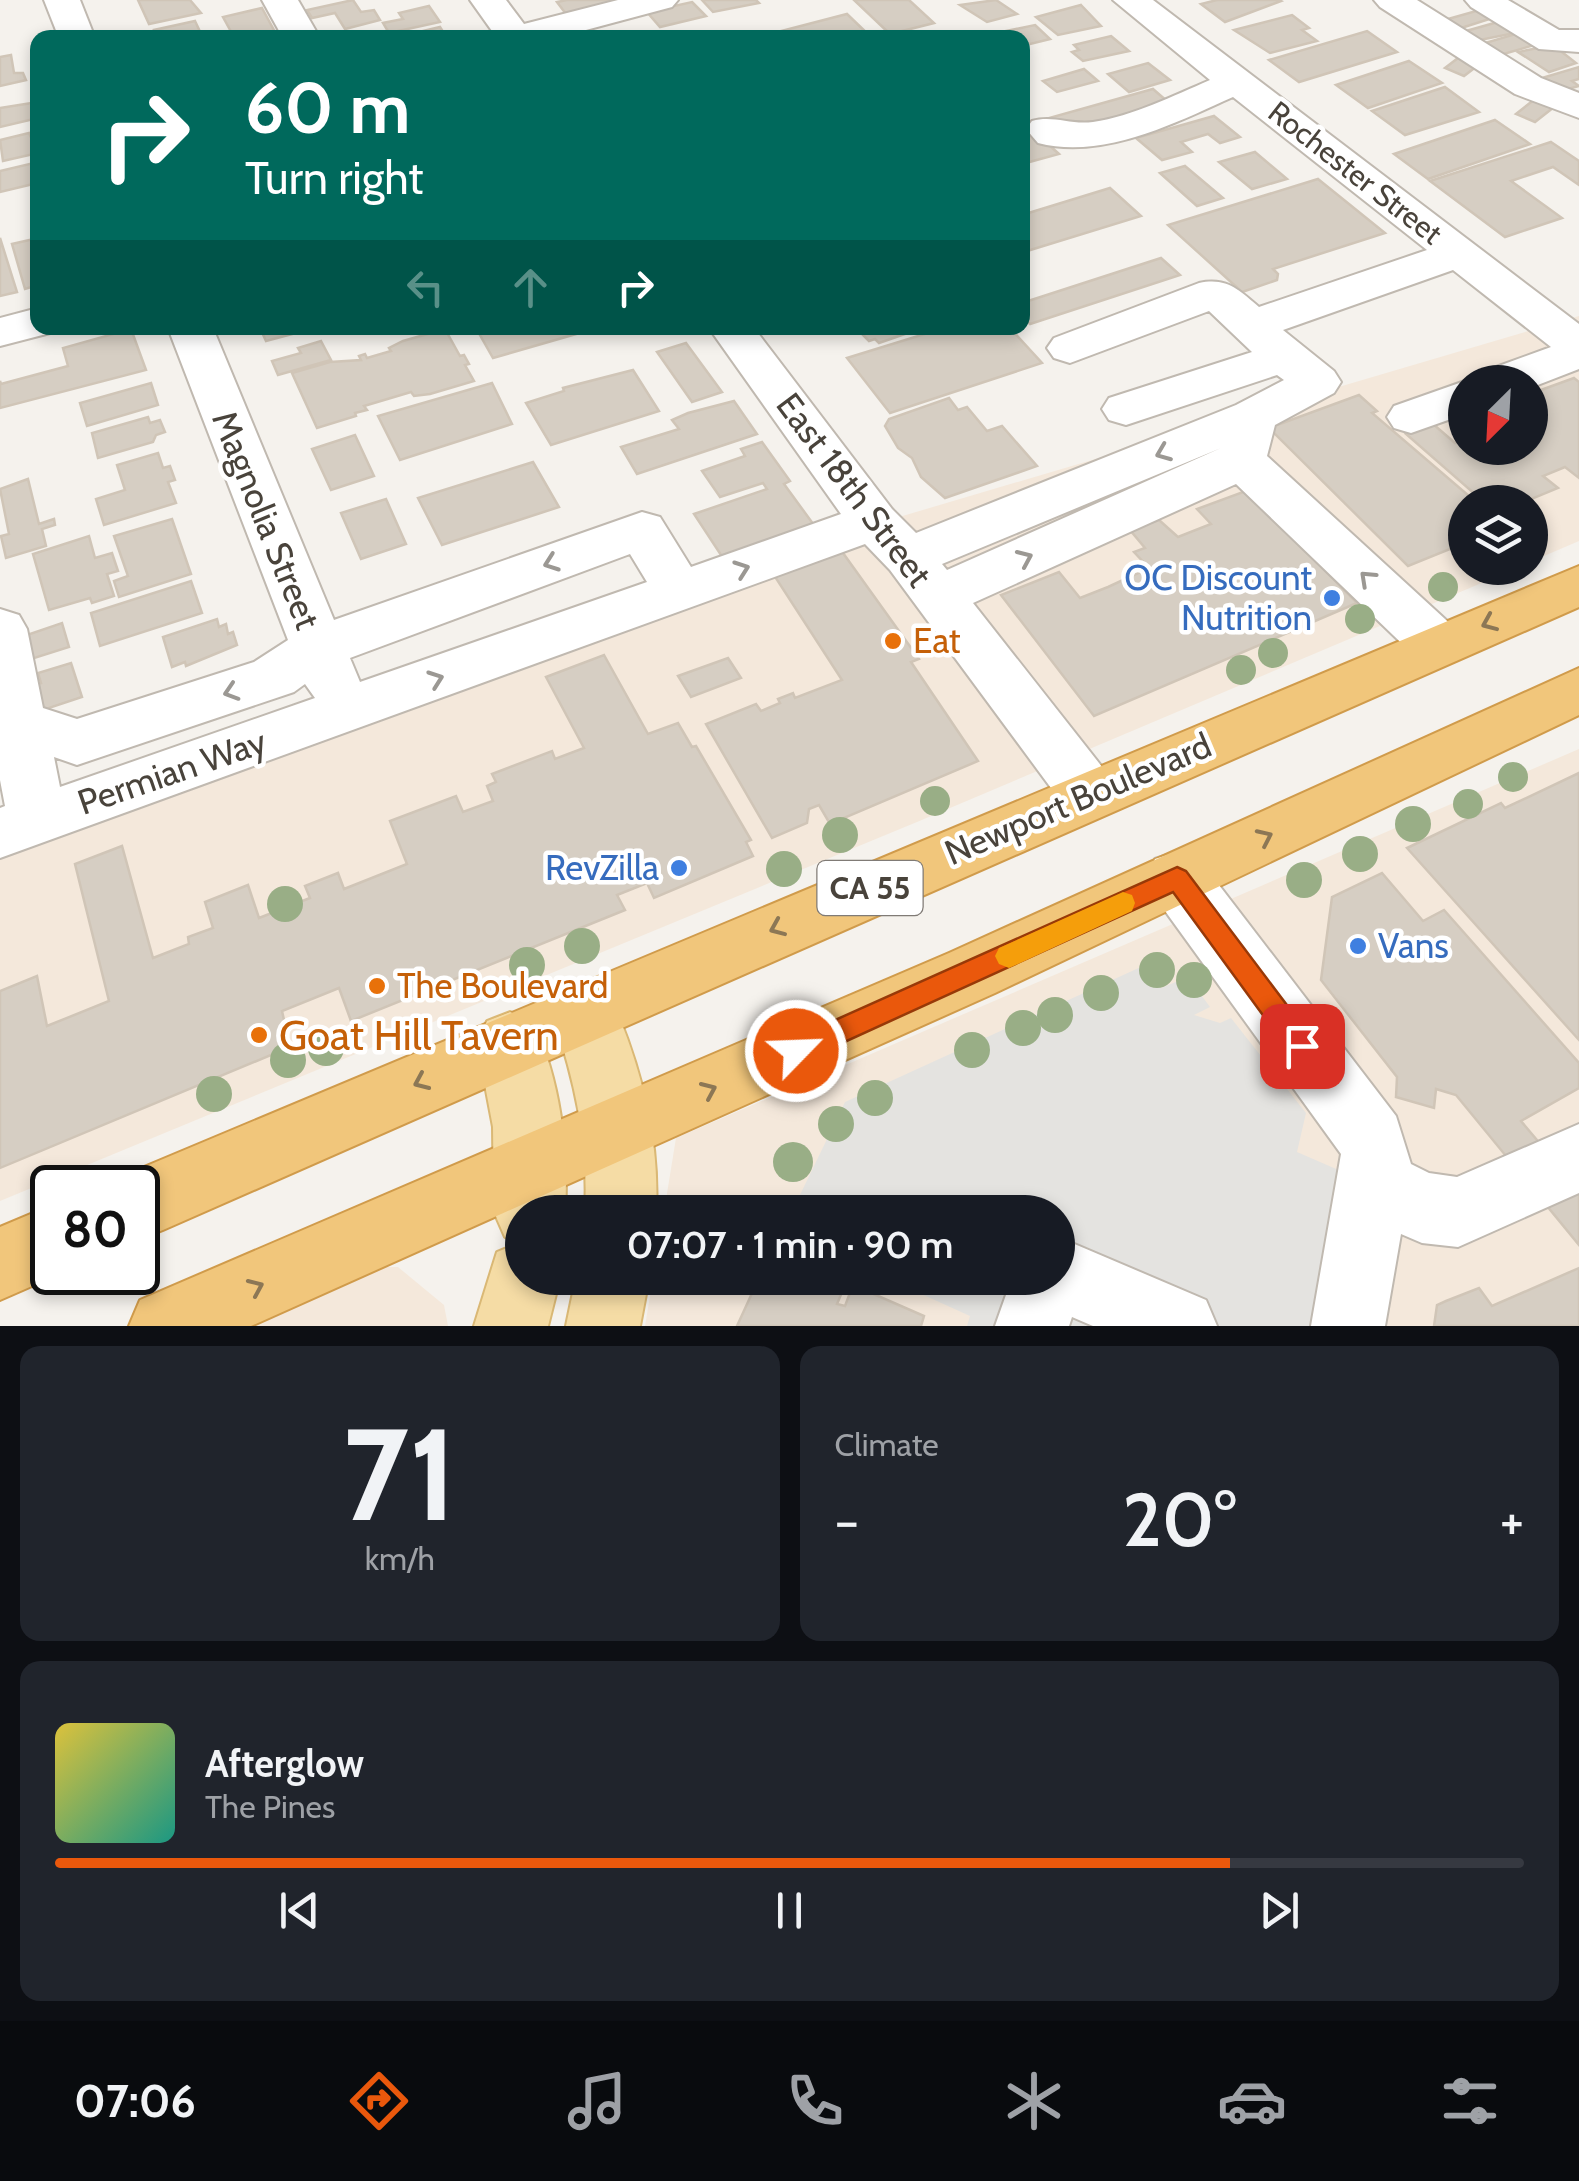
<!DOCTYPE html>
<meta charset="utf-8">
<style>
:root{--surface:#171b24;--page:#20242c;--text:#f1f3f6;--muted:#9ea1a6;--line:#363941;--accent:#ea580c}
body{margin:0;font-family:Cabin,sans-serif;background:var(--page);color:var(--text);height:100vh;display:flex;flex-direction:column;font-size:38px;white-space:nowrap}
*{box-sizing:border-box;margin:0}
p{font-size:32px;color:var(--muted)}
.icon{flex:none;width:55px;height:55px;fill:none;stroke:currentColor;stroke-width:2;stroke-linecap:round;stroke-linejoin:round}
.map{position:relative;height:1326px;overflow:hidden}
.details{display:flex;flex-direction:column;gap:20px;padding:20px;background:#0d0f14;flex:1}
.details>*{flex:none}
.hud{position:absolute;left:30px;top:30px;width:1000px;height:305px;border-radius:20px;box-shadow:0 5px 15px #0003;background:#00695c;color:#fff;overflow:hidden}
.needle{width:65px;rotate:204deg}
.tools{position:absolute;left:1448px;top:365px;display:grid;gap:20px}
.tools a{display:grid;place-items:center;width:100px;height:100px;border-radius:50%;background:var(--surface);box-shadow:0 5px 15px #0003;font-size:50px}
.speed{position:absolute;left:30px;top:1165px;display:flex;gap:20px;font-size:50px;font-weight:700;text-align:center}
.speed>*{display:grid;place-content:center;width:130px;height:130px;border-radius:50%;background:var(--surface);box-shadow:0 5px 15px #0003;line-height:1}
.speed .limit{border:5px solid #111;border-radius:15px;background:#fff;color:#111}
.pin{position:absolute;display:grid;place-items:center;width:85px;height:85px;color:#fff;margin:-42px;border-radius:20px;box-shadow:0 5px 15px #0006}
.me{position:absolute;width:110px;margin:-55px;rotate:66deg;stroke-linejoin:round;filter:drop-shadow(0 0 8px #0008)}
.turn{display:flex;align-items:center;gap:35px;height:210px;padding:0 50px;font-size:45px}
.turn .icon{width:130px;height:130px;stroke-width:2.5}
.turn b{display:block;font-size:70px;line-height:85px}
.lanes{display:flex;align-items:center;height:95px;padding:0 50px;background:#0003;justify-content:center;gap:50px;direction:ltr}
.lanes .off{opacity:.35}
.big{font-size:75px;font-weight:600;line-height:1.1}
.details .widget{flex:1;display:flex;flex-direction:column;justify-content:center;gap:15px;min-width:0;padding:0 35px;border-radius:20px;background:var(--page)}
.details .dial{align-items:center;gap:0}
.dial b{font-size:130px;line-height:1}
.song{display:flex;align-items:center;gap:30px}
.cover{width:120px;height:120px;border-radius:15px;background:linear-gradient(135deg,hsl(50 70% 55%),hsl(170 70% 35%))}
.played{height:10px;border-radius:5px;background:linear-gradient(90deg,var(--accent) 80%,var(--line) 80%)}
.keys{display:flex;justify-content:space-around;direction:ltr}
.heat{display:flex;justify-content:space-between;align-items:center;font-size:55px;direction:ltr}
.details .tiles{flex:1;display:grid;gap:20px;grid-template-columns:1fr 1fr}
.widget:last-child{grid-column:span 2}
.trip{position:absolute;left:505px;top:1195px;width:570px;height:100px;border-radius:50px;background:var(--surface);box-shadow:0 5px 15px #0003;font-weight:600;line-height:100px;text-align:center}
.tab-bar{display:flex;height:160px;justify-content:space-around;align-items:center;background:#090b0e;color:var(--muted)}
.tab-bar .icon{width:70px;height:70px}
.tab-bar .current{color:var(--accent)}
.tab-bar b{font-size:45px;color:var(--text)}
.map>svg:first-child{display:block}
.commercial{fill:#f4e8db;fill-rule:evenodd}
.parking{fill:#e4e3e0}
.building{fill:#d6cec3;stroke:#d0c5b7;stroke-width:2.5}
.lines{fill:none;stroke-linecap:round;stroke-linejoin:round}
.minor-casing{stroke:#c0b9b0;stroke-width:4}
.major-casing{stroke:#dab875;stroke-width:4}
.highway-casing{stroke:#d09b4b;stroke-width:4}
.minor{fill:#fff;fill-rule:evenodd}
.major{fill:#f5dca5;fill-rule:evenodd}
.highway{fill:#f1c67b;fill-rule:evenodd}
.tree{fill:#99ae86}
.oneway{stroke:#9b9893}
.oneway2{stroke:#8c7755}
.route{fill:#ea580c;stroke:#983908;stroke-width:2.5}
.slow{fill:#f59e0b}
.shop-dot{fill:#3f7fe0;stroke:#fff;stroke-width:4}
.food-dot{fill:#e8710a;stroke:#fff;stroke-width:4}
.labels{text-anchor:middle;stroke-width:9;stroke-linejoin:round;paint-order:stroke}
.far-street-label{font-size:30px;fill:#49433b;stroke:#fff}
.shield{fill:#fff;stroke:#807b76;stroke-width:2.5}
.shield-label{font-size:32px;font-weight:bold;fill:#49433b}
.street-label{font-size:35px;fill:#49433b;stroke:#fff}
.shop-label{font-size:35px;fill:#366cbe;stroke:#fff;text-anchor:end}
.food-label{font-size:35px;fill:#c56008;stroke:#fff;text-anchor:start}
.near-food-label{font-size:42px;fill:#c56008;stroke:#fff;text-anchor:start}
</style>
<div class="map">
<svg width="1579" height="1326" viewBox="0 0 1579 1326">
<rect width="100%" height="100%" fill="#f5f2ed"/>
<g class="commercial">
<path d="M1579 316V541L1530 562V502H1465V568H1517L917 822 0 1201V836L845 533ZM1465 382H1530V448H1465Z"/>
<path d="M1579 749V1326H645L653 1278H1058V1212H664L676 1138Z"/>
<path d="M335 1267H398L444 1305 448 1326H214Z"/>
</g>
<path class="parking" d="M1143 966 1161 988 1188 977 1210 1007 1194 1015 1220 1023 1231 1018 1306 1113 1297 1152 1350 1175 1319 1326H967L970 1316 886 1278H1058V1212H829L798 1199 845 1102Z"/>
<g class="building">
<path d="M138 0H190L201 13 149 24Z"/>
<path d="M353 0 361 12 374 10 380 20 345 29 335 13 312 18 307 10Z"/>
<path d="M567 0H642L566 14 557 2Z"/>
<path d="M702 0H756L759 3 713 12Z"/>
<path d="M854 0H909L934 23 890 34Z"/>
<path d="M996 0 1017 14 987 22 960 5Z"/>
<path d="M1217 0H1279L1281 1 1225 22 1201 4Z"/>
<path d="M692 2 706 16 660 27 647 12Z"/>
<path d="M1081 5 1101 26 1058 35 1036 17Z"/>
<path d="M429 6 440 22 389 33 383 23 403 19 399 13Z"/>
<path d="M262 8 276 34 234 37 223 17Z"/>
<path d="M1483 9 1496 17 1461 28 1448 19Z"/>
<path d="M847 14 871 37 754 38Z"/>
<path d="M1292 15 1309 28 1302 30 1317 41 1270 53 1234 30Z"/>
<path d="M1505 20 1515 33 1480 40 1466 31Z"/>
<path d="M195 21 203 38H157L154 30Z"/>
<path d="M1035 25 1050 39 1022 46V38L987 35Z"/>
<path d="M440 27 447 38H394Z"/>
<path d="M1367 31 1397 52 1299 82 1269 60Z"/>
<path d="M1526 31 1548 41 1490 58 1485 43Z"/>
<path d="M1111 36 1129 51 1083 61 1072 52 1079 50 1074 45Z"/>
<path d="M1553 45 1576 63 1549 72 1518 52Z"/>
<path d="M11 55 14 73H23L26 80 0 86V57Z"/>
<path d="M1462 55 1481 63 1464 76 1445 68Z"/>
<path d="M1409 61 1442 83 1368 108 1336 85Z"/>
<path d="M1148 63 1170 80 1129 92 1108 74Z"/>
<path d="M1579 67V79L1572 81 1579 86 1568 89 1542 78Z"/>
<path d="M1084 69 1098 81 1057 92 1043 81Z"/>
<path d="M1445 87 1479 112 1405 135 1372 111Z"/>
<path d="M1153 89 1168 102 1064 132 1049 118Z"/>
<path d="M1535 99 1554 107 1535 122 1516 114Z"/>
<path d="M38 102V118L0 127V108Z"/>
<path d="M1214 116 1240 137 1220 143 1208 134 1181 142 1192 152 1162 160 1136 138Z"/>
<path d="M1495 120 1530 144 1428 179 1394 154Z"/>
<path d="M1029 127 1059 154 1022 164V129Z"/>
<path d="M29 133 33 142 38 141V153L3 161 0 140Z"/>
<path d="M1551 142 1579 161V185L1553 167 1511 181 1562 218 1505 237 1430 181Z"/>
<path d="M1255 152 1287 179 1252 189 1219 162Z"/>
<path d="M38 162V180L33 184 0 192V171Z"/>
<path d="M1185 166 1223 198 1197 206 1160 173Z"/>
<path d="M1318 179 1385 233 1273 269 1278 274 1277 280 1242 292 1168 225Z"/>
<path d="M1110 188 1141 216 1027 251 1022 246V215Z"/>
<path d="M0 238 17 292 0 296Z"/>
<path d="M38 238V285L25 289 12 244Z"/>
<path d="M1161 258 1180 275 1030 324 1022 316V303Z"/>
<path d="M260 328H311V329L266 341Z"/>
<path d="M476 328H597L493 358Z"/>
<path d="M856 328H922L879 343 875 339 869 341Z"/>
<path d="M944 328H1010L1042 363 890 413 847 358Z"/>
<path d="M131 329 146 370 0 408V381L1 384 68 366 63 348Z"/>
<path d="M445 329 460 356 464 355 469 364 465 365 474 381 430 394 414 396 411 392 364 406 367 410 355 413 356 416 317 428 292 373 330 362 361 360 359 356 365 354 367 358 391 351 389 348 403 341Z"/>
<path d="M321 341 331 360 278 375 272 361 301 353 298 348Z"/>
<path d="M686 343 722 392 692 402 657 352Z"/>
<path d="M633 370 659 411 551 445 526 403 564 391 563 388Z"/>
<path d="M1574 378 1579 382V478L1565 467 1543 476 1558 488 1524 502H1484L1406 434 1433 424 1455 443 1465 439V448H1530V394Z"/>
<path d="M151 383 158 405 87 426 80 403Z"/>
<path d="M492 383 512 424 400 460 378 416Z"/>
<path d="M1359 395 1377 411 1372 413 1476 502H1465V543L1408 566 1269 428Z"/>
<path d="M949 398 958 410 967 407 987 431 1002 426 1037 466 945 498 921 477 912 458 898 448 885 426 889 419Z"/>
<path d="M734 401 757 434 637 474 621 447 679 429 672 420 688 413Z"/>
<path d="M148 417 150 423 160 420 165 432 156 435 153 442 98 458 92 433Z"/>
<path d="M355 435 374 476 331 490 312 449Z"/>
<path d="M762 442 790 481 784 484 819 532 723 558 694 514 767 489 763 483 720 497 702 471 745 456 741 449Z"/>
<path d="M158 453 163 468 170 466 175 480 168 482 176 503 104 525 96 499 125 490 117 465Z"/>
<path d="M533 462 559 507 442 545 418 498Z"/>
<path d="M28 479 39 524 54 519 55 525 42 529 46 546 6 558 1 536 9 534 0 489Z"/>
<path d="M1254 488 1281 526 1357 603 1094 716 1001 595 1059 572 1080 598 1108 587 1149 568 1134 552 1145 548 1130 530 1159 520 1178 537 1211 524 1197 509Z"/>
<path d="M386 499 406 544 361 559 341 513Z"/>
<path d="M172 519 191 574 119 597 114 581 128 576 114 536Z"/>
<path d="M89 536 95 558 112 553 118 571 107 574 114 596 92 603 90 598 49 610 33 554Z"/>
<path d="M838 546 919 659 911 662 978 761 830 824 819 805 809 809 807 823 772 838 706 724 756 704 761 711 780 703 778 699 793 693 795 698 842 680 770 569Z"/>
<path d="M191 581 202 613 100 646 91 613Z"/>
<path d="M217 619 219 627 226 624 228 634 233 632 237 645 186 666 185 662 172 667 163 637Z"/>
<path d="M62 623 69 647 28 660 21 637Z"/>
<path d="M604 655 648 734 678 723 692 747 696 746 751 840 746 842 753 856 654 898 647 883 617 895 625 910 351 1021 339 988 282 1011 290 1047 0 1168V991L37 976 47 1026 109 1001 75 864 122 846 153 958 189 944 188 937 213 928 205 902 248 885 259 918 310 898 305 886 338 873 344 889 407 864 390 821 456 796 463 812 493 801 487 786 496 782 492 774 552 751 555 759 584 748 546 677Z"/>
<path d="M728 658 741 678 691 697 678 676Z"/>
<path d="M71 663 82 697 40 711 33 685 41 683 38 673Z"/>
<path d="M1579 773V1040L1407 848 1501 803 1505 808Z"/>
<path d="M1382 873 1423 921 1444 910 1579 1063V1088L1521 1121 1579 1190V1245L1456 1095 1436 1089 1434 1108 1396 1097 1397 1077 1321 980 1332 897Z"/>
<path d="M1579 1268V1326H1434L1437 1305 1446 1301 1479 1288 1492 1306Z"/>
<path d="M759 1278H816L843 1290 837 1304 845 1306 853 1285 924 1316 921 1326H737Z"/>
</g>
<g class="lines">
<defs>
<g id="minor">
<path d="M44 0H80L95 38H59Z"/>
<path d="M262 0H298L320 38H283Z"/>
<path d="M470 0H506L524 24 618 0H678L672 7 556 38H497Z"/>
<path d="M1113 0H1153L1579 324V369L1530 388V382H1478L1485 371 1551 347 1453 270 1283 330 1334 371 1341 382 1334 393 1275 425 1267 456 1457 630 1465 645 1457 660 1438 666 1419 660 1236 484 973 603 1110 777 1118 794 1110 811 1089 818 1068 811 890 570 865 544 0 858V808L5 806 0 780V609L19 615 27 629 43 708 77 719 254 662 288 640 168 328H213L334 620 642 512 660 517 691 567 841 514 709 328H754L892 509 916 533 1236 405 1284 380 1277 375 1126 425 1109 420 1102 409 1109 398 1252 352 1209 311 1070 363 1054 358 1047 348 1054 338 1199 283C1227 277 1239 290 1259 307L1427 250 1233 97C1175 123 1103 160 1038 143L1026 129 1032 121C1053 115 1070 125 1093 122 1133 116 1173 96 1210 80ZM1221 448 947 570 942 564ZM630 554 647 582 360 682 350 658ZM305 684 315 698 60 787 54 757 77 765 294 692Z"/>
<path d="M1374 0H1417L1541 78 1579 93V118L1515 94 1380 7Z"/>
<path d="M1465 0H1508L1559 30H1579V52L1539 49 1471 7Z"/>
<path d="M38 308V328H57L54 332 0 346V318Z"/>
<path d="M1465 381 1472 382H1465V414L1411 433 1394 428 1387 417 1394 406Z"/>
<path d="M1177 852 1199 859 1396 1116 1411 1164 1429 1173 1457 1177 1579 1124V1193L1458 1247 1422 1243 1401 1234 1385 1326H1311L1341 1154 1155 897 1146 878 1155 859Z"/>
<path d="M1058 1237 1206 1300 1217 1326H1093L1072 1317 1069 1326H995L1012 1278H1058Z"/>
</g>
<g id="major">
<path d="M584 980 607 989C639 1059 660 1135 656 1212H585C589 1141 574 1077 551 1010L561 989Z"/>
<path d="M510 1012 533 1021C560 1080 569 1149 565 1212H522V1278H560L548 1326H474L497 1252 519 1243 505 1237 494 1212 493 1127 477 1043 487 1021Z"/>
<path d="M576 1278H649L640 1326H566Z"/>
</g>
<g id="highway">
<path d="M1579 566V607L163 1230 138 1240V1188H110L113 1180Z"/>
<path d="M1579 668V715L995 993 251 1326H129L140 1300 949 953Z"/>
<path d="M52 1205V1272H64L0 1300V1227Z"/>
</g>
</defs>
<use href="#minor" class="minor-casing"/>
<use href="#major" class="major-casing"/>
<use href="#highway" class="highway-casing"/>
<use href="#minor" class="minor"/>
<use href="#major" class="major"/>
<use href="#highway" class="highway"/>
</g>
<g class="tree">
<circle cx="1443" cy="587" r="15"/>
<circle cx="1360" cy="619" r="15"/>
<circle cx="1273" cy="653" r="15"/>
<circle cx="1241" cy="670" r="15"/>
<circle cx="1513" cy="777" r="15"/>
<circle cx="935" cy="801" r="15"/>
<circle cx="1468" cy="804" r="15"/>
<circle cx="1413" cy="824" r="18"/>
<circle cx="840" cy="835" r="18"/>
<circle cx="1360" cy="854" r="18"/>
<circle cx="784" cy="869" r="18"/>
<circle cx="1304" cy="880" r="18"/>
<circle cx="285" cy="904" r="18"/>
<circle cx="582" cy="946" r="18"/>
<circle cx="527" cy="965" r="18"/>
<circle cx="1157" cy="970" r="18"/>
<circle cx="1194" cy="980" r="18"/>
<circle cx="1101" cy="993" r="18"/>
<circle cx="1055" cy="1015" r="18"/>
<circle cx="1023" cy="1028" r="18"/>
<circle cx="326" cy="1048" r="18"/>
<circle cx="972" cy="1050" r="18"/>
<circle cx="288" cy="1060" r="18"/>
<circle cx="214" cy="1094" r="18"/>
<circle cx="875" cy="1098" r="18"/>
<circle cx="836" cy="1124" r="18"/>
<circle cx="793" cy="1162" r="20"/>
</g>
<defs><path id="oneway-chevron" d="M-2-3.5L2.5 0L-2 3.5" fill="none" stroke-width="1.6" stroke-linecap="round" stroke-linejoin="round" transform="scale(2.5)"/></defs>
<g class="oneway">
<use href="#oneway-chevron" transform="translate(1163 453) rotate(158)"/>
<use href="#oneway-chevron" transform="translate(1025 558) rotate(-24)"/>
<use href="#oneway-chevron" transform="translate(551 563) rotate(160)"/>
<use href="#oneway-chevron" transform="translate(742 569) rotate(-20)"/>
<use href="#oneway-chevron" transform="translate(1367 578) rotate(-137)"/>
<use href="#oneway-chevron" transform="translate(436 679) rotate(-20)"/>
<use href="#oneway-chevron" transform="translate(231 692) rotate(162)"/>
</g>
<g class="oneway2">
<use href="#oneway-chevron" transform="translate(1489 623) rotate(157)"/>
<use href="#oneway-chevron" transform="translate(1265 837) rotate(-25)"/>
<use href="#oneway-chevron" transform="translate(777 928) rotate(157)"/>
<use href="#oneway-chevron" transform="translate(421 1082) rotate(156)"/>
<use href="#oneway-chevron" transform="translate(709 1090) rotate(-24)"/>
<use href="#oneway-chevron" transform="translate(256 1287) rotate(-24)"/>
</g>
<path class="route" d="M1177 867 1186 871 1311 1037 1315 1046 1311 1055 1302 1059 1292 1055 1173 892 805 1060 796 1064 786 1060 782 1051 786 1042Z"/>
<path class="slow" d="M1123 892 1132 895 1135 903 1132 911 1018 964 1009 968 999 964 995 956 999 948Z"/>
<g class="shop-dot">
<circle cx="1332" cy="598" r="10"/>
<circle cx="679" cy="868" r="10"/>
<circle cx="1358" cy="946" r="10"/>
</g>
<g class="food-dot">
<circle cx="893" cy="641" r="10"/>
<circle cx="377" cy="986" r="10"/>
<circle cx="259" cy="1035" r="10"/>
</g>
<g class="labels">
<g class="far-street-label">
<text transform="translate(1355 173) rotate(38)" y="10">Rochester Street</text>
</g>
<rect class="shield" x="817.5" y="861" width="105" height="54" rx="8"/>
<g class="shield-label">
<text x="870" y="899">CA 55</text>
</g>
<g class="street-label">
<text transform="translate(854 490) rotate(53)" y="12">East 18th Street</text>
<text transform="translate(266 520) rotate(68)" y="12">Magnolia Street</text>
<text transform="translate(172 772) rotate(-19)" y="12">Permian Way</text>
<text transform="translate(1078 799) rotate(-23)" y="12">Newport Boulevard</text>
</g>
<g class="shop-label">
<text x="1312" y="590">OC Discount<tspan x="1312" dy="40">Nutrition</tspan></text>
<text x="659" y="880">RevZilla</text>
<text x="1378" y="958" text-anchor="start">Vans</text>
</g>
<g class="food-label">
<text x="913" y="653">Eat</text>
<text x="397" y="998">The Boulevard</text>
</g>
<g class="near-food-label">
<text x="279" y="1050">Goat Hill Tavern</text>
</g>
</g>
</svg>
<div class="tools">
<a><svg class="needle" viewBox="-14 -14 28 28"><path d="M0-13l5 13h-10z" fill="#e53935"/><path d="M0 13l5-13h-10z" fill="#9ea1a6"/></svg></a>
<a><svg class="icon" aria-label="layers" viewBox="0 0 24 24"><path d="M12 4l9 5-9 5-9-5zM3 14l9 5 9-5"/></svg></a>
</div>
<div class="speed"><div class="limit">80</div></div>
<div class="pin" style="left:1302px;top:1046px;background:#d93025"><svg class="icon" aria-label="arrive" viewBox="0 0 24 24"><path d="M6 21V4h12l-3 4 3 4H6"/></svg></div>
<svg class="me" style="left:796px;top:1051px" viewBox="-20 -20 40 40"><circle r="17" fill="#ea580c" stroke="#fff" stroke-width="3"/><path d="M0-11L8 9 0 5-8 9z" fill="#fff"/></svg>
<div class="trip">07:07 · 1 min · 90 m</div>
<div class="hud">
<div class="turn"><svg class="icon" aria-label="right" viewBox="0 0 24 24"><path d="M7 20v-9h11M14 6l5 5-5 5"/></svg><div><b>60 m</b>Turn right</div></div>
<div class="lanes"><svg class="icon off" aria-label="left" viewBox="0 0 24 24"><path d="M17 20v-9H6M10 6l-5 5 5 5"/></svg><svg class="icon off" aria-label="ahead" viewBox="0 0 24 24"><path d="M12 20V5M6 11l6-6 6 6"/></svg><svg class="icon" aria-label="right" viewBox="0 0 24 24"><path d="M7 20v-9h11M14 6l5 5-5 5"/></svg></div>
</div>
</div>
<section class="details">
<div class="tiles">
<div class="widget dial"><b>71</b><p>km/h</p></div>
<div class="widget"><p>Climate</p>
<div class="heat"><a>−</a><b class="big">20°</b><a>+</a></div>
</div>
<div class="widget">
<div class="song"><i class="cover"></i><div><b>Afterglow</b><p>The Pines</p></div></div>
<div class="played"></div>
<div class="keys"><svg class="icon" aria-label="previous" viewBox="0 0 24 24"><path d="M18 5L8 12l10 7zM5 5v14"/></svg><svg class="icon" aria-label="pause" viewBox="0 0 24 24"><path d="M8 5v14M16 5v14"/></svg><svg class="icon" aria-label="next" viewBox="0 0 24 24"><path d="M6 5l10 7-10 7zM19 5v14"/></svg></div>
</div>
</div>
</section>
<nav class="tab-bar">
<b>07:06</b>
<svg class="icon current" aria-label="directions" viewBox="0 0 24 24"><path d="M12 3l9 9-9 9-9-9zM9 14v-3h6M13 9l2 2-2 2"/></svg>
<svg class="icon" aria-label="music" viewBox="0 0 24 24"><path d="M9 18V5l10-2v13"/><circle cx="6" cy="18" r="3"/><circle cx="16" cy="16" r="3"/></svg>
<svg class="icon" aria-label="phone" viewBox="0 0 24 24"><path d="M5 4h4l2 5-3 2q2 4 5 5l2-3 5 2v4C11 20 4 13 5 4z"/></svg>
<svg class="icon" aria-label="climate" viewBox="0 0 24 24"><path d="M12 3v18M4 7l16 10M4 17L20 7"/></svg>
<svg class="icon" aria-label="car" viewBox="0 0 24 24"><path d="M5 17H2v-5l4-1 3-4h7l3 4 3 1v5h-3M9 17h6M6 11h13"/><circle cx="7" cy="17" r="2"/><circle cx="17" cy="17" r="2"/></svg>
<svg class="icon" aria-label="filters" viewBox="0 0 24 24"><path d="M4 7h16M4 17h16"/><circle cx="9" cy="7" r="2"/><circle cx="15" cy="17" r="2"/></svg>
</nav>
